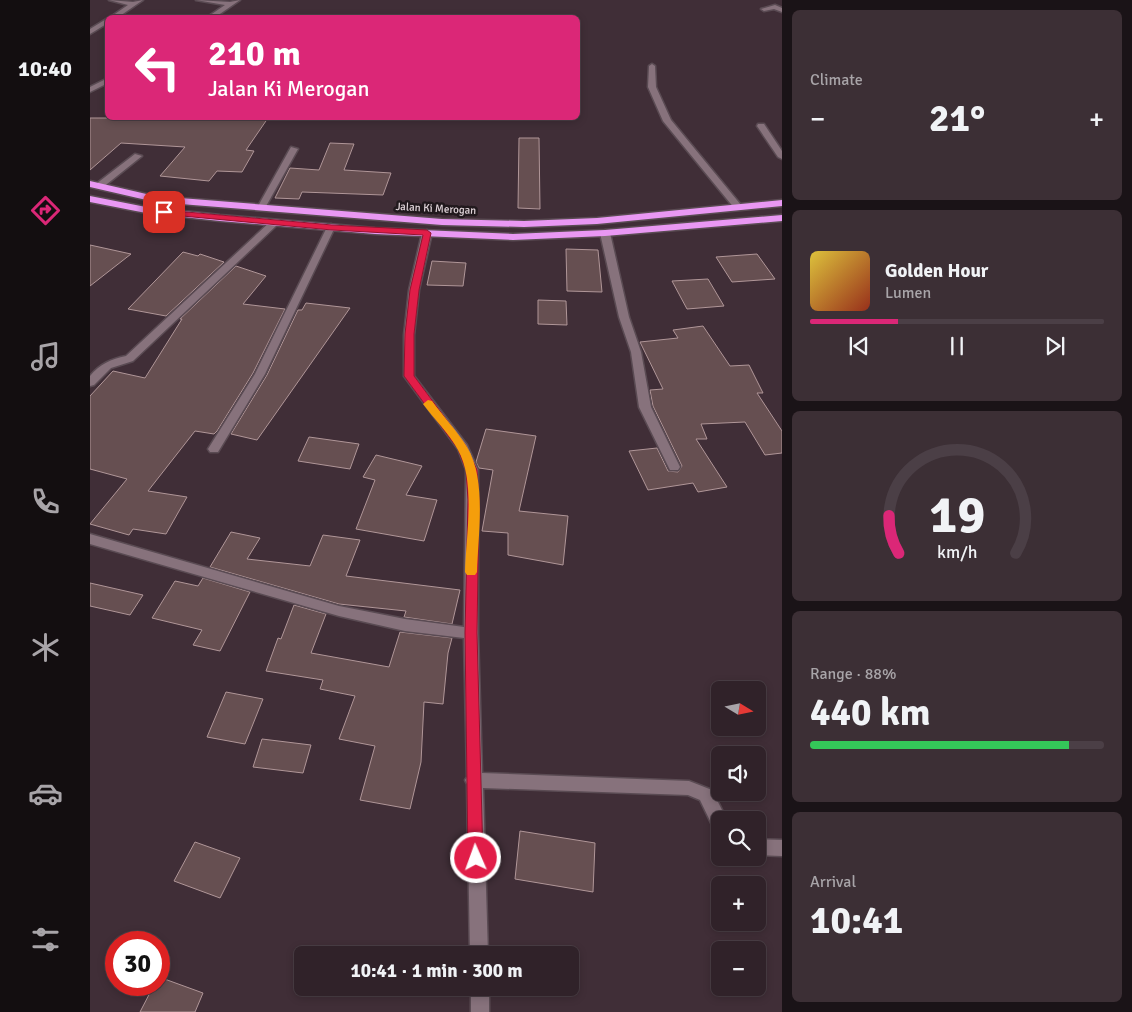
<!DOCTYPE html>
<meta charset="utf-8">
<style>
:root{--surface:#302229;--page:#3c2f35;--text:#f1f3f6;--muted:#a8a4a8;--line:#4b3f46;--accent:#db2777}
body{margin:0;font-family:Signika,sans-serif;background:var(--page);color:var(--text);height:100vh;display:flex;flex-direction:column;font-size:19px;white-space:nowrap}
*{box-sizing:border-box;margin:0}
p{font-size:16px;color:var(--muted)}
.icon{flex:none;width:28px;height:28px;fill:none;stroke:currentColor;stroke-width:2;stroke-linecap:round;stroke-linejoin:round}
.map{position:relative;flex:1;overflow:hidden}
.sheet{display:flex;flex-direction:column;gap:10px;padding:10px;background:#1a1317;width:350px}
.sheet>*{flex:none}
.banner{position:absolute;left:15px;top:15px;width:475px;height:105px;border-radius:8px;box-shadow:0 2px 8px #0003,0 0 0 1px var(--line);background:#db2777;color:#fff;overflow:hidden}
.needle{width:32px;rotate:100deg}
.buttons{position:absolute;left:621px;top:681px;display:grid;gap:10px}
.buttons a{display:grid;place-items:center;width:55px;height:55px;border-radius:8px;background:var(--surface);box-shadow:0 2px 8px #0003,0 0 0 1px var(--line);font-size:25px}
.speed{position:absolute;left:15px;top:931px;display:flex;gap:10px;font-size:25px;font-weight:700;text-align:center}
.speed>*{display:grid;place-content:center;width:65px;height:65px;border-radius:50%;background:var(--surface);box-shadow:0 2px 8px #0003,0 0 0 1px var(--line);line-height:1}
.speed .limit{border:8px solid #d22;background:#fff;color:#111}
.pin{position:absolute;display:grid;place-items:center;width:42px;height:42px;color:#fff;margin:-21px;border-radius:10px;box-shadow:0 2px 8px #0006}
.me{position:absolute;width:55px;margin:-28px;rotate:358deg;stroke-linejoin:round;filter:drop-shadow(0 0 4px #0008)}
.turn{display:flex;align-items:center;gap:18px;height:105px;padding:0 20px;font-size:22px}
.turn .icon{width:65px;height:65px;stroke-width:2.5}
.turn b{display:block;font-size:35px;line-height:42px}
.big{font-size:38px;font-weight:700;line-height:1.1}
.sheet .card{flex:1;display:flex;flex-direction:column;justify-content:center;gap:8px;min-width:0;padding:0 18px;border-radius:8px;background:var(--page)}
.sheet .dial{align-items:center;gap:0}
.dial svg{height:130px;overflow:visible;fill:none;stroke:var(--line);stroke-width:7;stroke-linecap:round;text-anchor:middle}
.dial text{fill:var(--text);stroke:none}
.song{display:flex;align-items:center;gap:15px}
.cover{width:60px;height:60px;border-radius:8px;background:linear-gradient(135deg,hsl(50 70% 55%),hsl(10 70% 35%))}
.played{height:5px;border-radius:2px;background:linear-gradient(90deg,var(--accent) 30%,var(--line) 30%)}
.keys{display:flex;justify-content:space-around;direction:ltr}
.heat{display:flex;justify-content:space-between;align-items:center;font-size:28px;direction:ltr}
.charge{height:8px;border-radius:4px;background:linear-gradient(90deg,#34c759 88%,var(--line) 0)}
.trip{position:absolute;left:204px;top:946px;width:285px;height:50px;border-radius:8px;background:var(--surface);box-shadow:0 2px 8px #0003,0 0 0 1px var(--line);font-weight:700;line-height:50px;text-align:center}
main{display:flex;flex:1;min-height:0}
.tabs{display:flex;flex-direction:column;width:90px;justify-content:space-around;align-items:center;background:#130e10;color:var(--muted)}
.tabs .icon{width:35px;height:35px}
.tabs .current{color:var(--accent)}
.tabs b{font-size:22px;color:var(--text)}
.map>svg:first-child{display:block}
.building{fill:#664f51;stroke:#b09698}
.lines{fill:none;stroke-linecap:round;stroke-linejoin:round}
.minor-casing{stroke:#5a4b53;stroke-width:3}
.highway-casing{stroke:#5a4b53;stroke-width:3}
.minor{fill:#87727c;fill-rule:evenodd}
.highway{fill:#e998f3;fill-rule:evenodd}
.route{fill:#e11d48;stroke:#92132f}
.slow{fill:#f59e0b}
.labels{text-anchor:middle;stroke-width:5;stroke-linejoin:round;paint-order:stroke}
.far-street-label{font-size:11px;fill:#e1d5da;stroke:#21191d}
</style>
<main>
<nav class="tabs">
<b>10:40</b>
<svg class="icon current" aria-label="directions" viewBox="0 0 24 24"><path d="M12 3l9 9-9 9-9-9zM9 14v-3h6M13 9l2 2-2 2"/></svg>
<svg class="icon" aria-label="music" viewBox="0 0 24 24"><path d="M9 18V5l10-2v13"/><circle cx="6" cy="18" r="3"/><circle cx="16" cy="16" r="3"/></svg>
<svg class="icon" aria-label="phone" viewBox="0 0 24 24"><path d="M5 4h4l2 5-3 2q2 4 5 5l2-3 5 2v4C11 20 4 13 5 4z"/></svg>
<svg class="icon" aria-label="climate" viewBox="0 0 24 24"><path d="M12 3v18M4 7l16 10M4 17L20 7"/></svg>
<svg class="icon" aria-label="car" viewBox="0 0 24 24"><path d="M5 17H2v-5l4-1 3-4h7l3 4 3 1v5h-3M9 17h6M6 11h13"/><circle cx="7" cy="17" r="2"/><circle cx="17" cy="17" r="2"/></svg>
<svg class="icon" aria-label="filters" viewBox="0 0 24 24"><path d="M4 7h16M4 17h16"/><circle cx="9" cy="7" r="2"/><circle cx="15" cy="17" r="2"/></svg>
</nav>
<div class="map">
<svg width="692" height="1012" viewBox="0 0 692 1012">
<rect width="100%" height="100%" fill="#402e37"/>
<g class="building">
<path d="M0 118H178L156 150 164 151 152 172 127 171 119 181 70 176 95 147 31 143 0 170Z"/>
<path d="M429 138H449L450 209 428 208Z"/>
<path d="M240 143 264 144 254 170 301 173 293 195 212 192 209 199 185 198 200 168 229 170Z"/>
<path d="M0 245 41 254 0 286Z"/>
<path d="M476 249 508 250 512 292 477 291Z"/>
<path d="M93 252 108 256 110 254 134 262 76 316 38 309Z"/>
<path d="M667 254 685 279 642 282 626 257Z"/>
<path d="M342 261 376 263 373 286 337 285Z"/>
<path d="M146 266 176 276 153 304 195 309 163 373 127 431 124 434 105 431 58 491 97 497 76 534 43 529 39 535 0 524 37 479 0 469V396L23 371 55 378 92 319H90Z"/>
<path d="M618 279 634 306 597 309 582 281Z"/>
<path d="M448 300 476 301 477 325 448 324Z"/>
<path d="M216 303 260 308 167 440 141 434 177 375 208 310H212Z"/>
<path d="M613 326 640 366 659 365 673 393H667L692 431V453L675 455 655 422 611 424 617 439H606L637 487 608 492 603 483 558 490 539 451 567 448 578 471 588 472 592 466 563 406 560 390 573 389 550 342 588 338 583 330Z"/>
<path d="M396 429 446 436 429 511 478 516 473 565 418 555V533L392 531 403 470 389 468 386 462Z"/>
<path d="M219 437 269 444 260 469 208 461Z"/>
<path d="M286 455 332 466 316 495 347 500 334 541 266 529 285 480 273 477Z"/>
<path d="M141 532 170 538 157 559 220 566 233 535 270 540 256 576 370 590 362 624 314 617 316 611 249 604 120 567Z"/>
<path d="M113 578 160 592 130 651 103 645 112 630 62 618 85 581 108 586Z"/>
<path d="M0 583 53 595 40 615 0 606Z"/>
<path d="M204 605 236 614 221 653 299 667 310 632 362 638 358 653 353 704 334 702 331 762 320 809 270 800 285 746 249 739 265 696 230 689 233 680 176 671 188 638 191 639Z"/>
<path d="M136 692 173 699 155 744 117 737Z"/>
<path d="M172 739 221 745 213 773 163 767Z"/>
<path d="M430 831 505 843 503 892 425 879Z"/>
<path d="M105 842 150 858 130 898 84 881Z"/>
<path d="M69 977 113 993 105 1012H50L64 985H69Z"/>
</g>
<g class="lines">
<defs>
<g id="minor">
<path d="M19 0 43 2 53 0 27 18H19L38 5Z"/>
<path d="M106 0 140 2 150 0 124 18H116L135 5Z"/>
<path d="M685 5 692 8V12L684 9 674 11 671 9Z"/>
<path d="M18 18V23L0 34V29Z"/>
<path d="M562 64 565 66 566 87 581 120 651 205V209H645L573 121 558 87 559 66Z"/>
<path d="M18 78V83L0 92V87Z"/>
<path d="M668 124H674L692 151V159L688 157 667 126Z"/>
<path d="M201 147 208 149 175 208 168 210 167 208Z"/>
<path d="M45 154 52 156 12 188H6V184Z"/>
<path d="M184 220 187 221V225L43 361 21 368 4 385 0 386V376C10 364 21 359 36 356L181 221Z"/>
<path d="M241 224 245 227 175 374 128 452H120L118 449 165 374 237 227Z"/>
<path d="M337 230 342 233 329 290 324 335V376L377 445 388 470V633L392 773 599 781 622 790 637 820H630V832L624 829 610 800 598 795 393 788 398 955H380L377 784 375 780 377 777 374 638 315 631 249 616 0 544V534L249 606 315 619 374 627 376 470 368 449 314 376V335L319 290 332 233Z"/>
<path d="M515 230 520 233 539 317 551 352 561 407 590 467 588 470H580L549 407 541 352 529 317 510 233Z"/>
<path d="M668 839 692 840V856L668 855Z"/>
<rect x="381" y="988" width="18" height="24"/>
</g>
<g id="highway">
<path d="M0 181 65 196 352 219 434 221 507 218 692 200V206L507 224 434 227 352 225 65 202 0 187Z"/>
<path d="M0 196 56 207 130 215 285 228 423 234 515 230 692 215V221L515 236 423 240 285 234 130 221 56 213 0 202Z"/>
</g>
</defs>
<use href="#minor" class="minor-casing"/>
<use href="#highway" class="highway-casing"/>
<use href="#minor" class="minor"/>
<use href="#highway" class="highway"/>
</g>
<path class="route" d="M74 210 242 225 337 230 341 233 329 290 324 334V376L376 446 387 470 389 500 387 633 393 858 391 863 386 865 380 863 378 858 375 633 378 500 376 470 368 449 314 376 315 334 320 290 333 235 242 230 71 214 70 212Z"/>
<path class="slow" d="M338 400 342 401C353 416 367 431 377 447 397 480 388 534 387 572L385 575H377L375 572C376 535 386 482 368 450 359 433 344 419 333 404Z"/>
<g class="labels">
<g class="far-street-label">
<text transform="translate(346 208) rotate(3)" y="4">Jalan Ki Merogan</text>
</g>
</g>
</svg>
<div class="buttons">
<a><svg class="needle" viewBox="-14 -14 28 28"><path d="M0-13l5 13h-10z" fill="#e53935"/><path d="M0 13l5-13h-10z" fill="#a8a4a8"/></svg></a>
<a><svg class="icon" aria-label="sound" viewBox="0 0 24 24"><path d="M4 9h4l5-4v14l-5-4H4zM17 9q2 3 0 6"/></svg></a>
<a><svg class="icon" aria-label="search" viewBox="0 0 24 24"><circle cx="10" cy="10" r="6"/><path d="M15 15l6 6"/></svg></a>
<a>+</a>
<a>−</a>
</div>
<div class="speed"><div class="limit">30</div></div>
<div class="pin" style="left:74px;top:212px;background:#d93025"><svg class="icon" aria-label="arrive" viewBox="0 0 24 24"><path d="M6 21V4h12l-3 4 3 4H6"/></svg></div>
<svg class="me" style="left:386px;top:858px" viewBox="-20 -20 40 40"><circle r="17" fill="#e11d48" stroke="#fff" stroke-width="3"/><path d="M0-11L8 9 0 5-8 9z" fill="#fff"/></svg>
<div class="trip">10:41 · 1 min · 300 m</div>
<div class="banner">
<div class="turn"><svg class="icon" aria-label="left" viewBox="0 0 24 24"><path d="M17 20v-9H6M10 6l-5 5 5 5"/></svg><div><b>210 m</b>Jalan Ki Merogan</div></div>
</div>
</div>
<section class="sheet">
<div class="card"><p>Climate</p>
<div class="heat"><a>−</a><b class="big">21°</b><a>+</a></div>
</div>
<div class="card">
<div class="song"><i class="cover"></i><div><b>Golden Hour</b><p>Lumen</p></div></div>
<div class="played"></div>
<div class="keys"><svg class="icon" aria-label="previous" viewBox="0 0 24 24"><path d="M18 5L8 12l10 7zM5 5v14"/></svg><svg class="icon" aria-label="pause" viewBox="0 0 24 24"><path d="M8 5v14M16 5v14"/></svg><svg class="icon" aria-label="next" viewBox="0 0 24 24"><path d="M6 5l10 7-10 7zM19 5v14"/></svg></div>
</div>
<div class="card dial"><svg viewBox="0 0 100 80">
<path d="M14 69A42 42 0 1 1 86 69"/>
<path d="M14 69A42 42 0 0 1 8 46" stroke="#db2777"/>
<text x="50" y="56" font-size="32" font-weight="700">19</text>
<text x="50" y="72" font-size="11">km/h</text>
</svg></div>
<div class="card"><p>Range · 88%</p><b class="big">440 km</b><div class="charge"></div></div>
<div class="card"><p>Arrival</p><b class="big">10:41</b></div>
</section>
</main>
